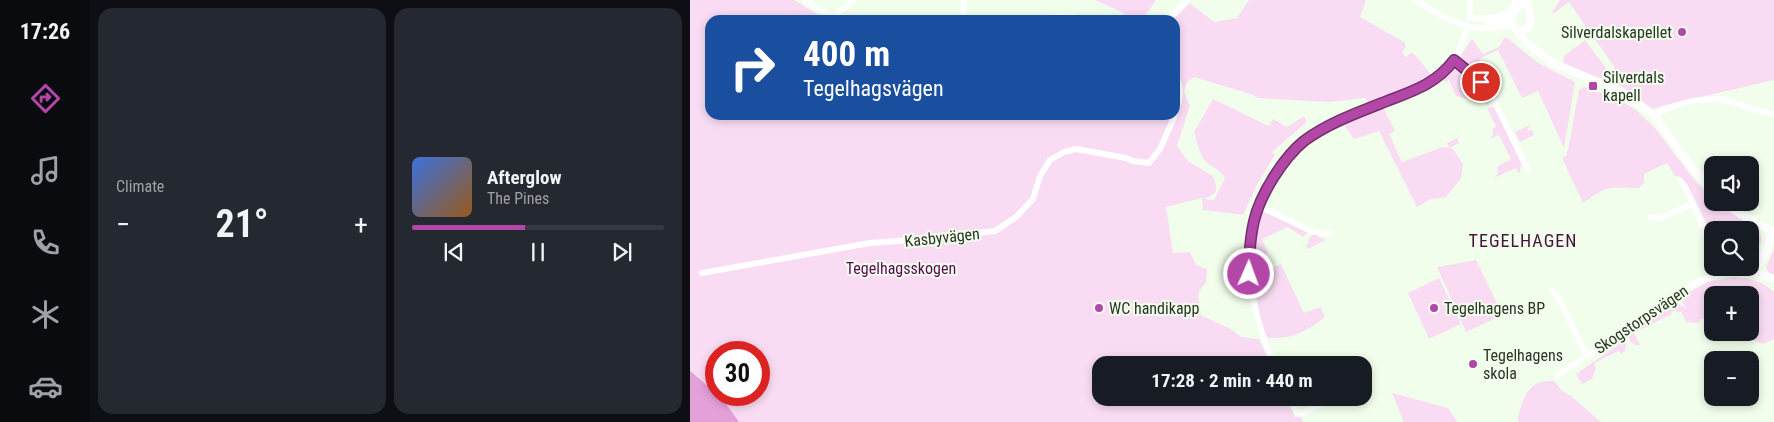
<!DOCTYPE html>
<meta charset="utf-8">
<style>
:root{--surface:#171b24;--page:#242831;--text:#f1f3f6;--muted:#9ea1a6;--line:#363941;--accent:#b247a7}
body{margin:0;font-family:"Roboto Condensed",sans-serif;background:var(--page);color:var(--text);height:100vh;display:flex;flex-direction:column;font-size:19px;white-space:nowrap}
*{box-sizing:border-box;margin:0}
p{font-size:16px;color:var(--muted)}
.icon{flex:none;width:28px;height:28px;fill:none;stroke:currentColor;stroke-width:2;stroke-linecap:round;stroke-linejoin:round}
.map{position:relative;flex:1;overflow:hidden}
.details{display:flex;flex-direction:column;gap:8px;padding:8px;background:#0d0f14;width:600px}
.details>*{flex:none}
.hud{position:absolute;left:15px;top:15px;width:475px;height:105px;border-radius:15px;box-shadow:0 2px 8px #0003;background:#1a4fa0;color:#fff;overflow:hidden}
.tools{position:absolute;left:1014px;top:156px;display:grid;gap:10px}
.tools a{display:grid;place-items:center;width:55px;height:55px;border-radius:10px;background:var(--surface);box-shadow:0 2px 8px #0003;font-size:25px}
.speed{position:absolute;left:15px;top:341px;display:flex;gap:10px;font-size:25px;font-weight:700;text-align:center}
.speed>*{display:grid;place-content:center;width:65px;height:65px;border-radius:50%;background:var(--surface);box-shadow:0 2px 8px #0003;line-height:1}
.speed .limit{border:8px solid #d22;background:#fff;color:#111}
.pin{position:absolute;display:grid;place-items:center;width:42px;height:42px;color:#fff;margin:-21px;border:2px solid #fff;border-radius:50%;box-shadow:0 1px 5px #0007}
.me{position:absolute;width:55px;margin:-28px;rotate:2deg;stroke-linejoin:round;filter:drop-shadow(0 0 4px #0008)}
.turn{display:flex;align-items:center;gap:18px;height:105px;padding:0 15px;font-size:22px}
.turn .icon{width:65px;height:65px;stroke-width:2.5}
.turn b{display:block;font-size:35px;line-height:42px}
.big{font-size:38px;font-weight:700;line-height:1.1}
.details .card{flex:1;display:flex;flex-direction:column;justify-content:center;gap:8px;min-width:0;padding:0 18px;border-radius:15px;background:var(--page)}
.song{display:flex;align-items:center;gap:15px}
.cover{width:60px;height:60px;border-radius:8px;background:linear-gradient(135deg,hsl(220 70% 55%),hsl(30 70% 35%))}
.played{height:5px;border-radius:2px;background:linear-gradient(90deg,var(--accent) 45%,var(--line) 45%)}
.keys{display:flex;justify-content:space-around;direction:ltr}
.heat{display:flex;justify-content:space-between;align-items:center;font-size:28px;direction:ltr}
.details .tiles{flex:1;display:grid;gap:8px;grid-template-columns:repeat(2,1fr)}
.trip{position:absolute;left:402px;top:356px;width:280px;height:50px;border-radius:15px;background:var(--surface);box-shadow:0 2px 8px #0003;font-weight:700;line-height:50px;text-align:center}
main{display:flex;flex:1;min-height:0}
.menu{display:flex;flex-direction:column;width:90px;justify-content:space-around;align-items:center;background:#090b0e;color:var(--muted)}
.menu .icon{width:35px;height:35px}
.menu .current{color:var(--accent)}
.menu b{font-size:22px;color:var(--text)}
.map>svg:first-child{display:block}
.green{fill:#f9dcf3;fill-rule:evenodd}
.water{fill:#e4a0d9}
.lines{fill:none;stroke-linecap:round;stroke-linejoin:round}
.minor{stroke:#fff;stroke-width:6}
.tertiary{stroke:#fff;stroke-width:8}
.route-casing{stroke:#742e6d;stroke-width:12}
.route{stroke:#b247a7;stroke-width:9}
.poi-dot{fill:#b247a7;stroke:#f1feeb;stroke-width:2}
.labels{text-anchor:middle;stroke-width:4;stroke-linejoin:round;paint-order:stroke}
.poi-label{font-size:16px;fill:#2b3327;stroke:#f1feeb;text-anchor:start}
.street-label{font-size:16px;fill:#2b3327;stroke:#f1feeb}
.park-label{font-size:16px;fill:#5a0854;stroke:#f1feeb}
.neighbourhood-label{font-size:18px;letter-spacing:1px;fill:#481443;stroke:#f1feeb}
</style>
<main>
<nav class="menu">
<b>17:26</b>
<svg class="icon current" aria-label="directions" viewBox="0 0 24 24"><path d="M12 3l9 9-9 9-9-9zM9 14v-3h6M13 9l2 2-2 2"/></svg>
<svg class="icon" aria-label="music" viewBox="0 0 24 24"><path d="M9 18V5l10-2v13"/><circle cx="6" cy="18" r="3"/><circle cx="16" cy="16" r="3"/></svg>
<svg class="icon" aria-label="phone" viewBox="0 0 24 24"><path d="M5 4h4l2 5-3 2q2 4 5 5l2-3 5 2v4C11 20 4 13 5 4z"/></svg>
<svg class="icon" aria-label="climate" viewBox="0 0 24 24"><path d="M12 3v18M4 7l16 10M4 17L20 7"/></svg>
<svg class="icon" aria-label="car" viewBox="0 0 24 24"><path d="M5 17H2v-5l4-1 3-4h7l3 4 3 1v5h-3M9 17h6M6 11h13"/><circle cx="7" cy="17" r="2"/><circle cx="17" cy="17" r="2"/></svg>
</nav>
<section class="details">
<div class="tiles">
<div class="card"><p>Climate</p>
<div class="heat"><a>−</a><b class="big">21°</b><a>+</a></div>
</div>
<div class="card">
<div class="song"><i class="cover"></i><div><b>Afterglow</b><p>The Pines</p></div></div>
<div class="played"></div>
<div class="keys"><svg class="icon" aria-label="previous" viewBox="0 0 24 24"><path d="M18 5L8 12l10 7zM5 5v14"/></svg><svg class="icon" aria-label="pause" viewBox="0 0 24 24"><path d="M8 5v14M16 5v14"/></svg><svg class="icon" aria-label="next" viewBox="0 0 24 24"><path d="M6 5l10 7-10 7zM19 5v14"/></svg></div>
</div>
</div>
</section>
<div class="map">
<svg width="1084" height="422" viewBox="0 0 1084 422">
<rect width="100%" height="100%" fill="#f1feeb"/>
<g class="green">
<path d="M0 0H104L137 20H20V115H485V20H483L500 3 524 22 547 18 559 0H676L670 17 714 42 716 46 712 53 716 57 720 53H723L743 76 727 87 681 106 675 98 639 102 567 98 563 95 504 77 497 82 494 91 500 106 487 146 498 161 523 176C529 191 527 194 514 199L524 200 535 178C529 168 524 169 516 162 509 155 507 141 504 132L523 99 579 126 583 119 597 127 614 116 617 122 582 152 585 155 569 181 553 215 513 210 512 198 476 207 483 253 500 252 506 265 517 269 516 282 508 293 511 315 541 329 551 337 569 339 581 365H411V398H596L605 417H611L613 422H0ZM26 352H69V395H26Z"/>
<path d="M405 0H466L452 20H441L431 12Z"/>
<path d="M870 0H1084V80L972 106 964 109 958 108 933 87 878 66 873 63 874 56 895 40 919 72 925 68 879 2 864 13 862 12Z"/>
<path d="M816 37 848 63 885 82 874 148 848 91 832 98 808 50 789 59 793 67 797 66 809 90 803 91C795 83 772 64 771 55L782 39 793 54 809 47 814 38Z"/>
<path d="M767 67C778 76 797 86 801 101L796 105 786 84 782 85 779 79 774 81 778 87 773 90 778 99 766 96 759 80 755 82 753 78 761 69Z"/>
<path d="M894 87 928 99 946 110 964 127 1003 178 1022 199V202L1027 203 1069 231 1072 240 1061 264 1060 230H1022V235L997 184C994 180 991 176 985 176L977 163 954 174V182L949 188C918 187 918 185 893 203L872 158 877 155 876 152 878 150 889 90Z"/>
<path d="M693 107 705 131 699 134 712 162 753 147 759 148 757 143 767 138 769 143 760 148 763 149 773 164 771 178 756 197 741 199 727 207 689 131 664 139 654 125Z"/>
<path d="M803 107 805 108 831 163 830 172 828 173 826 168 804 178 808 173 807 167 821 159 809 135 800 139 803 134 802 129 806 127 797 108Z"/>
<path d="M842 124 837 129 838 131 842 130 844 135 830 142 825 132Z"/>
<path d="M573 212 615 230 617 233 613 237 598 227 572 239 578 253 573 256 580 269 591 264 614 313 631 307 635 317C616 332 603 339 578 338 566 320 555 227 573 212Z"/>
<path d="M624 234 635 240 618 249 616 247 620 237Z"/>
<path d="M1084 249V275L1078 272 1076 267Z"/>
<path d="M786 260 813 315 776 332 747 267Z"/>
<path d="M1043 277C1058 278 1072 280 1084 292V339L1073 344 1046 333 1060 332V295H1022V322L1011 318 1009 323 996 322 991 311 988 313 986 310 981 312 982 314 944 333 950 345H945L940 341 939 336 942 329 984 301 996 308 990 297 1018 282Z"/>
<path d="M749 278 771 324 739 339 718 293Z"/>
<path d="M931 338 936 344 935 351 931 354 929 351 904 363 906 368 902 379 892 384 886 374 928 345 925 340Z"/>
<path d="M864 381 872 391 881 396 911 422H828C829 409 835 388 848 383 852 381 859 381 864 381Z"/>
<path d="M702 393 758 408 767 422H714Z"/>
</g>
<path class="water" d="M0 371 26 393V395L31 397 49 422H0Z"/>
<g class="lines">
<g class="minor">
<path d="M115 0 148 20"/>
<path d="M725 0C745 12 767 27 791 28 802 29 812 25 823 26"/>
<path d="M780 0V18C798 19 819 19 827 0"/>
<path d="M143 16 164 0"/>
<path d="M273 20 274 0"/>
<path d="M347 20C363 15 382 15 399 20"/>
<path d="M477 20 497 0"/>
<path d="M798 24 812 21 823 15"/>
<path d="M763 60 791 82 800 92 838 170"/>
<path d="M485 73C492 88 491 99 485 114"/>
<path d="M964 115C982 104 1018 95 1039 101 1054 105 1068 112 1084 114"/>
<path d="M990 181 996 189 1022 247"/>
<path d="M570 206 621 231 640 234"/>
<path d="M961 217 970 218 1002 204"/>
<path d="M12 273 180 243 233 239 305 231 326 217 343 199 350 176 360 160 374 152 386 149 436 158 443 161 459 163 470 149 485 115"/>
<path d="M862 290 869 299 897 356"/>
<path d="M584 365C572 336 562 305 559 274 556 227 577 171 614 141 624 134 636 127 647 122 675 108 737 92 756 70 766 59 773 41 778 26"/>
<path d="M867 376 1007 282 1035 273H1065"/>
<path d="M674 382H679"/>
<path d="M600 398 607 412 613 413 644 398"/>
</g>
<g class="tertiary">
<path d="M833 0 821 18V23L839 45 863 63 933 93 964 115 999 164 1022 190"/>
<path d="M827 30C833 32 839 29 841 23L837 0"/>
<path d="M1036 202 1050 214 1084 232"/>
<path d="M1084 233 1065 273 1084 279"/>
</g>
</g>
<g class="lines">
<defs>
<path id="route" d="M559 274C559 257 560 238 564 221 570 195 593 158 614 141 638 123 669 112 697 101 723 91 746 84 764 60L791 82"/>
</defs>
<use href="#route" class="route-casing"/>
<use href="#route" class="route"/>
</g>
<g class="poi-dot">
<circle cx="992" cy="32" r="5"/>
<rect x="898" y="81" width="10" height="10" rx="2.5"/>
<circle cx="409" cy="308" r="5"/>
<circle cx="744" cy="308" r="5"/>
<circle cx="783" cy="364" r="5"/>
</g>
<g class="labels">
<g class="poi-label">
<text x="982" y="38" text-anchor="end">Silverdalskapellet</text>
<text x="913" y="83">Silverdals<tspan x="913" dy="18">kapell</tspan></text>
<text x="419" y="314">WC handikapp</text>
<text x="754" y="314">Tegelhagens BP</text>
<text x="793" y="361">Tegelhagens<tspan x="793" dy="18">skola</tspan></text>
</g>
<g class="street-label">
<text transform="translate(252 237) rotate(-6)" y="6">Kasbyvägen</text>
<text transform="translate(951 319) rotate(-34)" y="6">Skogstorpsvägen</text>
</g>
<g class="park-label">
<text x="211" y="274">Tegelhagsskogen</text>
</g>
<g class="neighbourhood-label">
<text x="833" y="247">TEGELHAGEN</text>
</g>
</g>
</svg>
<div class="tools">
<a><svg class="icon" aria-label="sound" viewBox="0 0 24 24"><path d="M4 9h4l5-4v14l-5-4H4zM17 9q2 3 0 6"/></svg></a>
<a><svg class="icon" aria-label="search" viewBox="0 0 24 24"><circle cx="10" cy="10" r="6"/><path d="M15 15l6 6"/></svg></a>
<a>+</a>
<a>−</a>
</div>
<div class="speed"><div class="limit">30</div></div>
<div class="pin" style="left:791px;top:82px;background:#d93025"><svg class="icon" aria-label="arrive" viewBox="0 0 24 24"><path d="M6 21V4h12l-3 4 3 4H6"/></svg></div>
<svg class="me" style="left:559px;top:274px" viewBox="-20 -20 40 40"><circle r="17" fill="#b247a7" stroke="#fff" stroke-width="3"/><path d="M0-11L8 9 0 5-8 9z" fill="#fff"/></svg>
<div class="trip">17:28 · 2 min · 440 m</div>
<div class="hud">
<div class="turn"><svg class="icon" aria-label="right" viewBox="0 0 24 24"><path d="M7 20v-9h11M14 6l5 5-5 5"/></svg><div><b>400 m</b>Tegelhagsvägen</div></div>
</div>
</div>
</main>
